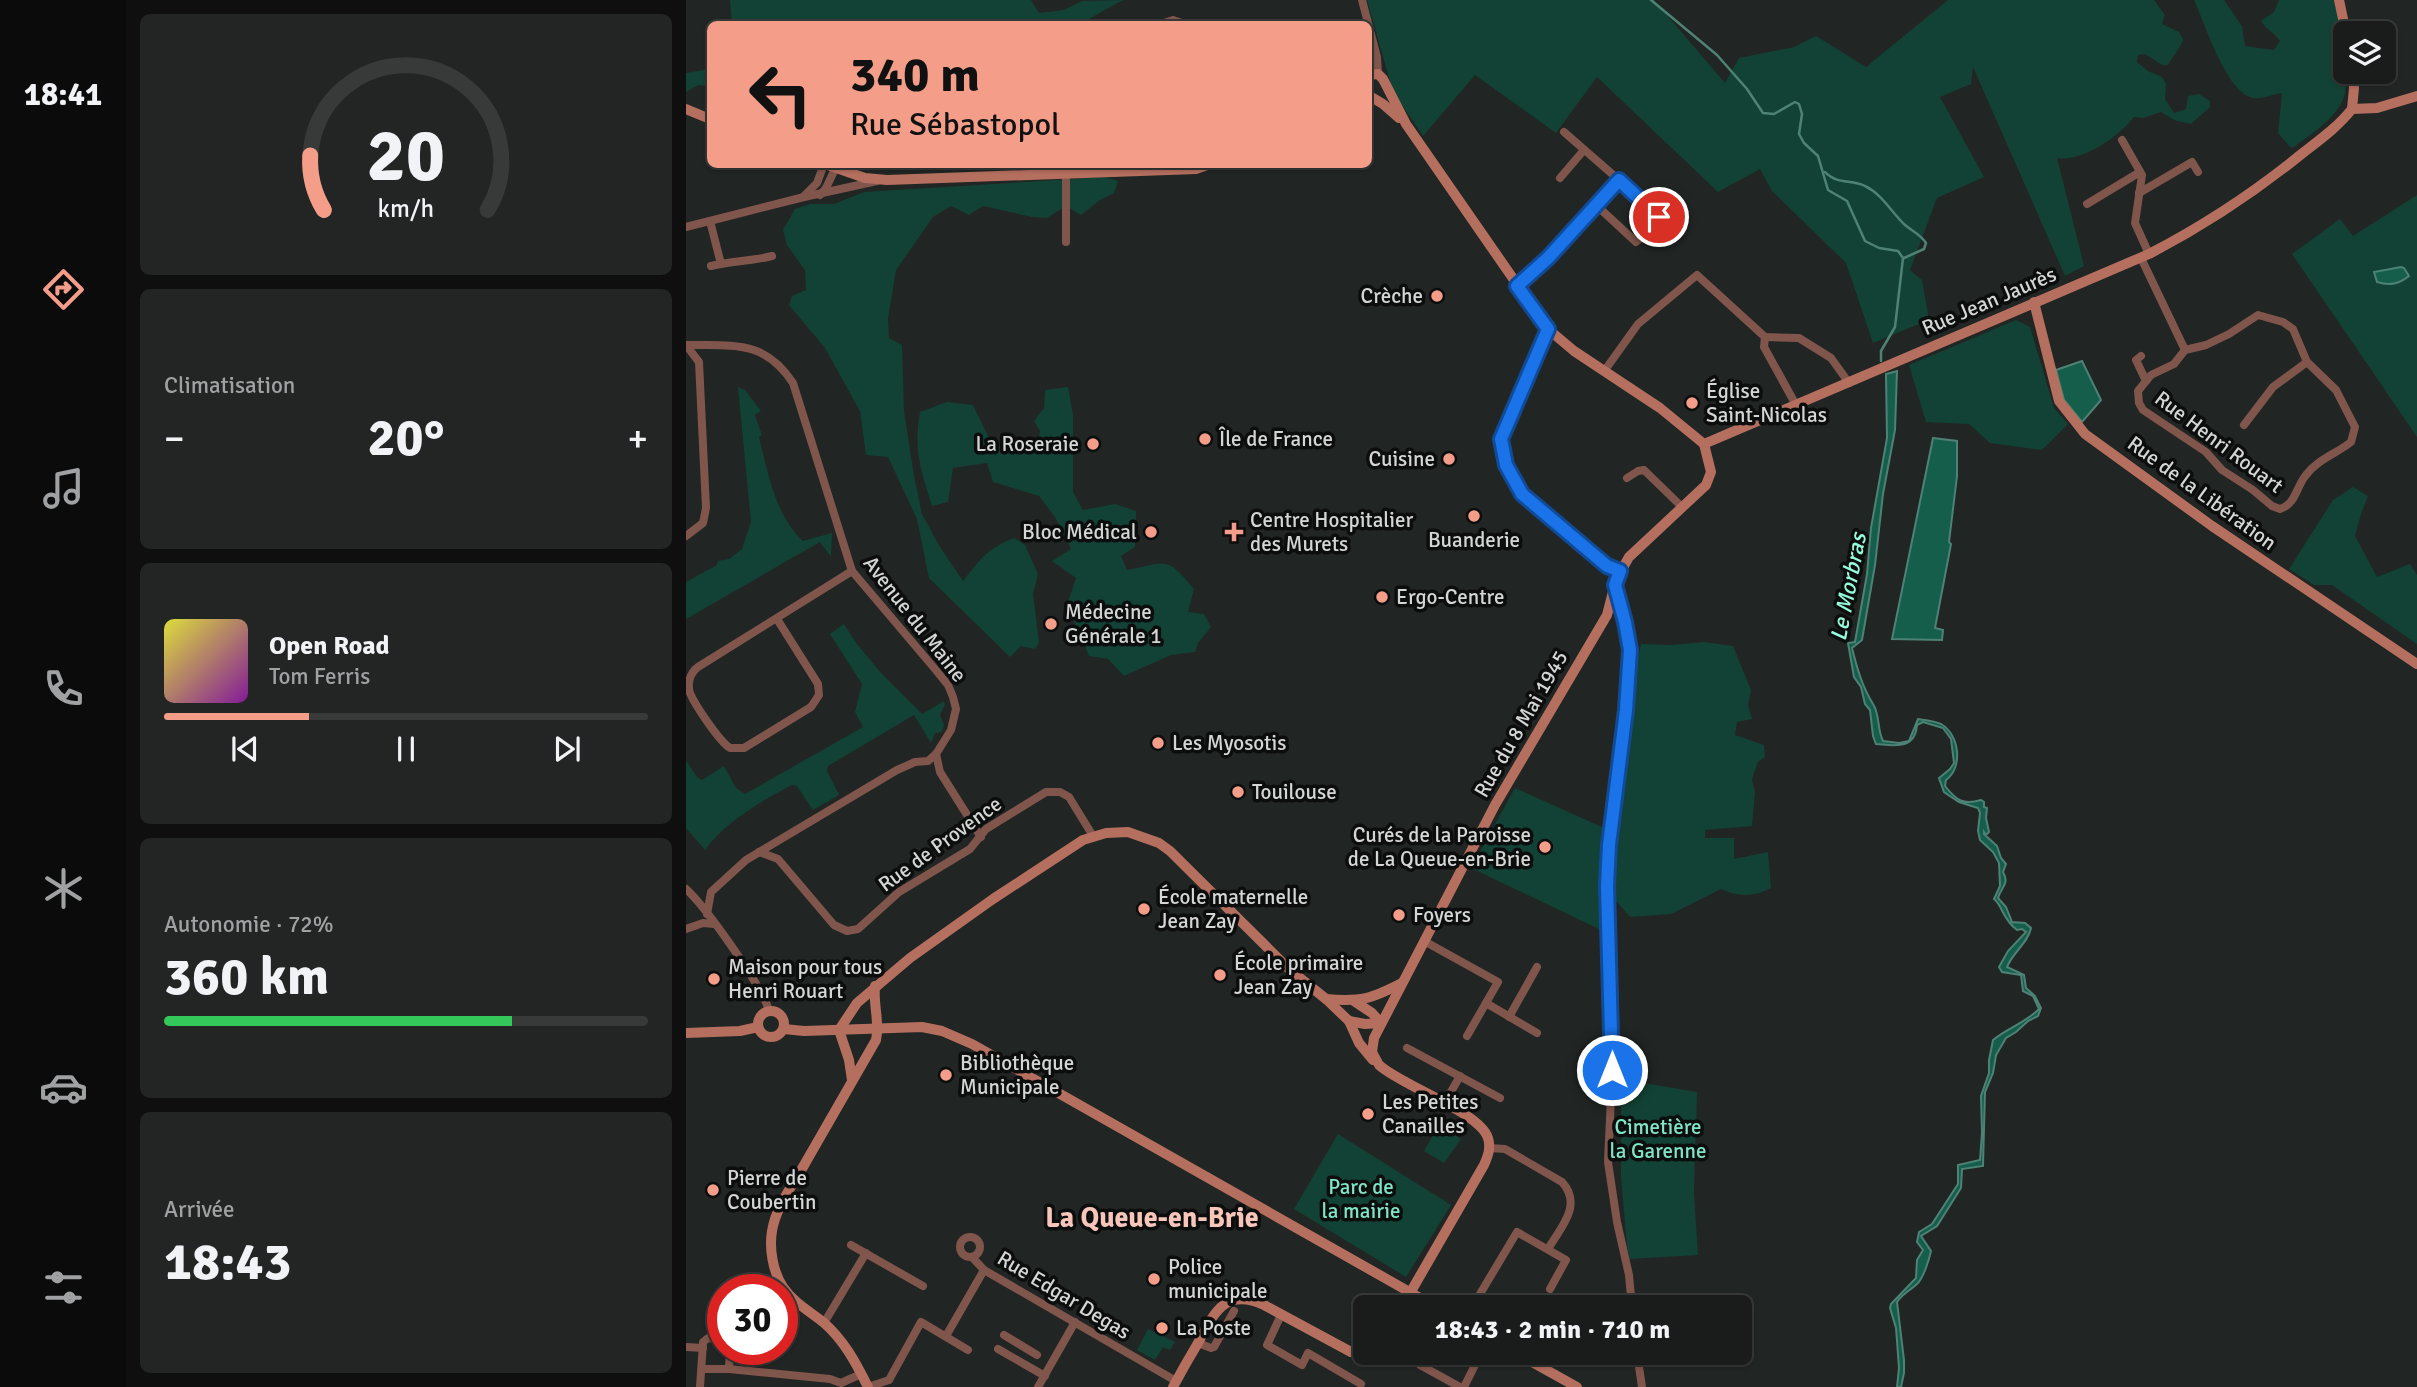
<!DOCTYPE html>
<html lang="fr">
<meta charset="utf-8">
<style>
:root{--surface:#191c1a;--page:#222523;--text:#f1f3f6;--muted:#9fa1a2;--line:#373a39;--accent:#f49e8a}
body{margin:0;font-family:Signika,sans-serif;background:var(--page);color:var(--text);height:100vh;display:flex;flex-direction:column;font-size:26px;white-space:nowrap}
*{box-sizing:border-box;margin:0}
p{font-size:23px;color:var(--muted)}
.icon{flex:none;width:38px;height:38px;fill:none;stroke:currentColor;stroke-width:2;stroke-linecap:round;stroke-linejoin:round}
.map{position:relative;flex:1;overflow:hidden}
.sheet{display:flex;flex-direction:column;gap:14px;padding:14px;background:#0e0f0e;width:560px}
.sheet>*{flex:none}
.top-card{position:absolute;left:21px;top:21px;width:665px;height:147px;border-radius:10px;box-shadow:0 2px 5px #0004,0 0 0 2px var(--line);background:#f49e8a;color:#111;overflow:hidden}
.controls{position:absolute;left:1647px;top:21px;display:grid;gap:14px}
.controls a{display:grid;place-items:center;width:63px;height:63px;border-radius:10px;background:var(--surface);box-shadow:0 2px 5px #0004,0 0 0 2px var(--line);font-size:35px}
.speed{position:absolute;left:21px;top:1274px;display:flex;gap:14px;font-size:35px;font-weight:700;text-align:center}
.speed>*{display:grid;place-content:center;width:91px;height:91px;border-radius:50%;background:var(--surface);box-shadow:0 2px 5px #0004,0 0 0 2px var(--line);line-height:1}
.speed .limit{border:10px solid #d22;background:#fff;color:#111}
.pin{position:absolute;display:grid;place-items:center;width:60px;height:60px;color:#fff;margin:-30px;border:4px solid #fff;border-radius:50%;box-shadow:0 2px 7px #0007}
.me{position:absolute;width:77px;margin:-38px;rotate:0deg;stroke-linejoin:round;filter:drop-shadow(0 0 5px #0008)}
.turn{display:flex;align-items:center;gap:24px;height:147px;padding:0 28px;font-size:32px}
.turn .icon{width:91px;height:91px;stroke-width:2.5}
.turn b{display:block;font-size:49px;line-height:60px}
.big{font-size:52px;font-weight:700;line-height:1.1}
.sheet .tile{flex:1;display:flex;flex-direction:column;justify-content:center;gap:10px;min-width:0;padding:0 24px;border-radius:10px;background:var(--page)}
.sheet .dial{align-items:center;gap:0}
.dial svg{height:182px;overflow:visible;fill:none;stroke:var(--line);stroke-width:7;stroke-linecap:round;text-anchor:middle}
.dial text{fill:var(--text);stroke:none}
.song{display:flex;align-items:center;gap:21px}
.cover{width:84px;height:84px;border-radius:10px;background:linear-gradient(135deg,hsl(60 70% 55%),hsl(290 70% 35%))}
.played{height:7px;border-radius:4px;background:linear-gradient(90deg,var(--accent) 30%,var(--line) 30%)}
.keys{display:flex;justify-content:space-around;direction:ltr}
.heat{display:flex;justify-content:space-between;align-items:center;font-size:38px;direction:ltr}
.charge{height:10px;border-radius:5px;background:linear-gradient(90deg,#34c759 72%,var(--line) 0)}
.trip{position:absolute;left:667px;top:1295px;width:399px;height:70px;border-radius:10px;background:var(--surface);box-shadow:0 2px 5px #0004,0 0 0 2px var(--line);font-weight:700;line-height:70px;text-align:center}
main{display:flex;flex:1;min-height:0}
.menu{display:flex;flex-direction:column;width:126px;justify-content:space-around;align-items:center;background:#0a0b0a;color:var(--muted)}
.menu .icon{width:49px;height:49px}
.menu .current{color:var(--accent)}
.menu b{font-size:32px;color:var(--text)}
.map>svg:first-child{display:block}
.green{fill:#124235}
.water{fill:#155e4c;stroke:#4e8275;stroke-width:2}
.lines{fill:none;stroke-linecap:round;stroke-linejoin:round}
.stream{stroke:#4e8275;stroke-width:2.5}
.street{stroke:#80554b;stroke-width:8}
.secondary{stroke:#b56f5f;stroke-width:10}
.route-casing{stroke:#114b97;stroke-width:18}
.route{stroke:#1a73e8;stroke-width:12}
.poi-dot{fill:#f49e8a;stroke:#0c0d0d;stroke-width:2.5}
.labels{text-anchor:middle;stroke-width:7;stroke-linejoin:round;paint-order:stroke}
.poi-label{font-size:21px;fill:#d4d6d5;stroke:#0c0d0d;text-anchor:start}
.street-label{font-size:21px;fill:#d4d6d5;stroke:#0c0d0d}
.park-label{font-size:21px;fill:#7fe5c7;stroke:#0c0d0d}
.water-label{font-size:23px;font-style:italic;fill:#96fcdd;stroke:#0c0d0d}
.district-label{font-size:28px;font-weight:bold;fill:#f7c5b9;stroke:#0c0d0d}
</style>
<main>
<nav class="menu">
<b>18:41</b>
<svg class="icon current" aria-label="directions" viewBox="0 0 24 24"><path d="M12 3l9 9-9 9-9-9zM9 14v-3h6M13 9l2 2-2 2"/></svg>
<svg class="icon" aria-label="music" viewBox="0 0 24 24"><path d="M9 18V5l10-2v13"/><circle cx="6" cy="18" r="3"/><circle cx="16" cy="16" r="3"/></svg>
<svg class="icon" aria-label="phone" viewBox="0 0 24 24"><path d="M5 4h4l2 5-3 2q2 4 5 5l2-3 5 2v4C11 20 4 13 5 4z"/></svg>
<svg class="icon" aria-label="climate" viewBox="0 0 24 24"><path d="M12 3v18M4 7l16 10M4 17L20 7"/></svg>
<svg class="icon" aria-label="car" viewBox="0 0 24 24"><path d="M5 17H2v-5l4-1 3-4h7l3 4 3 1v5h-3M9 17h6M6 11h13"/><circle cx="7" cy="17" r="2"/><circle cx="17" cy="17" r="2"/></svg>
<svg class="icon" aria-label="filters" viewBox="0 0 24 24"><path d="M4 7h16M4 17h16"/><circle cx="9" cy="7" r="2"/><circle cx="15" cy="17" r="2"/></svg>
</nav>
<section class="sheet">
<div class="tile dial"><svg viewBox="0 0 100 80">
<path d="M14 69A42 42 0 1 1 86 69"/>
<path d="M14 69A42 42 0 0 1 8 45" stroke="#f49e8a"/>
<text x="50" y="56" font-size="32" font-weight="700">20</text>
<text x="50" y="72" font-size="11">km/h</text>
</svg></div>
<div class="tile"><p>Climatisation</p>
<div class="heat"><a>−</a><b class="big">20°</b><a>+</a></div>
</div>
<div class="tile">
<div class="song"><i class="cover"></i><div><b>Open Road</b><p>Tom Ferris</p></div></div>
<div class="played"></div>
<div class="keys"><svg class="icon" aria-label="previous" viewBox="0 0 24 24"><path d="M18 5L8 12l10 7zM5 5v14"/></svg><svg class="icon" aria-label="pause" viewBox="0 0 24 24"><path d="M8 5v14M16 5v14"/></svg><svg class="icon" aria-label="next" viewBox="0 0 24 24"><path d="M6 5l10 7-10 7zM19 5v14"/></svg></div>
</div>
<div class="tile"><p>Autonomie · 72%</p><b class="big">360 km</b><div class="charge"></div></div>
<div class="tile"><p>Arrivée</p><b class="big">18:43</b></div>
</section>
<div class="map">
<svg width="1731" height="1387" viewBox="0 0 1731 1387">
<rect width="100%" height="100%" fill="#212523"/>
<g class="green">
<path d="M44 0H345L353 13 378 10 396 1 437 0 394 24H46Z"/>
<path d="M681 0H968L1039 83 1053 58 1108 47 1130 36 1180 67 1262 0H1468L1479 15 1476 24 1493 32 1497 39C1494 50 1487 55 1482 65H1476L1459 54 1452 55 1451 62 1462 71 1476 77 1480 84 1479 99 1488 113 1500 109 1502 96 1513 94 1524 101V107L1505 124 1488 120 1475 112 1457 118 1448 117C1434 136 1395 163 1371 158L1398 266 1379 276 1287 67 1285 84 1254 97 1298 177 1251 198 1224 270 1236 280 1243 320 1187 343 1160 263 1086 191 1074 169 1032 192 911 77 870 133 789 75 737 136 707 92Z"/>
<path d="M1508 0H1538L1556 26 1559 46 1588 50 1594 41C1589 33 1579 29 1575 21L1588 12 1593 0H1649C1655 25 1667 80 1656 102 1646 121 1625 134 1608 147L1605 148 1592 133 1596 93C1586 94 1574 101 1564 97 1539 88 1519 24 1508 0Z"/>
<path d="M24 69V86L12 85 0 92V73Z"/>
<path d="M419 177 432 181 428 193 414 200 395 215 380 206 361 218 346 217 297 206 283 215 265 206 247 217 210 270 202 318 203 338 216 345 218 411 228 476 236 514 254 547 277 581C295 558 301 549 328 538L339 545 352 574 347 594 353 642 349 649 335 646 324 657 243 578 231 519 202 457 180 455 174 411 139 348 103 305 106 296 120 290 119 270 101 245 97 230 109 209 124 204H148L178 192Z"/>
<path d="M1731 195V437L1606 254 1654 219 1667 236Z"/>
<path d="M1330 320 1344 327 1368 408 1382 424 1356 450 1304 443 1283 424 1240 422 1223 365Z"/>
<path d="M52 387 59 390 75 411 69 415 76 435 73 437C82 473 89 515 117 541L146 533 145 557 134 542 0 619V582L31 565 32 561 43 559 56 549 65 522Z"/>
<path d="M382 387 387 415V492L397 510 429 504 450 511 449 547 435 556 441 570C481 562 480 555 508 589L502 612 518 614 525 627 512 643 509 652 485 655 438 676 422 659 403 656 381 605 390 578 366 561 385 549 369 517 353 496 307 482 301 463 267 468 262 502 246 506C235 470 227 450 234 412L261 402 287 405 307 446 350 452 354 431 348 421 358 408 359 390Z"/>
<path d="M1667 487 1682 496 1675 514 1669 536 1691 577 1724 564 1731 575V644L1646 585H1628L1603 569 1647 500Z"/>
<path d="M158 624 171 644 195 673 236 714 258 701 259 705 254 715 258 725 256 732 249 733 245 743 228 715 142 766 141 771 153 795 127 810 111 786 106 785C75 801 39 822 19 850L0 828V760L11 777 16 780 38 766 50 788 59 794 177 727 169 712 176 684 144 634Z"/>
<path d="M1018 642 1047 646 1065 690 1062 705 1066 719 1051 722 1049 735 1078 745 1079 757 1072 762 1066 779 1069 792 1066 826 1019 830V838H1048V859L1082 852 1085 888C1069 897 1051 897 1035 889L985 914 944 917 931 902H926L947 683 955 644 986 645Z"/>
<path d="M829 788 918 828 914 887 915 930 785 868Z"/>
<path d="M928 1078 1011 1092 1008 1192 1012 1255 944 1259 941 1246 935 1177V1101L928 1093Z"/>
<path d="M754 1123 775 1139 758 1163 738 1151Z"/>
<path d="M652 1134 765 1205 720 1277 608 1209Z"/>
<path d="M462 1329 489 1342 484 1350 477 1347 469 1360 451 1350Z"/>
</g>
<g class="water">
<path d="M1715 267 1718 268 1723 276C1713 284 1704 286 1691 282L1688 272Z"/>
<path d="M1396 361 1415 400 1396 422 1378 400 1370 370Z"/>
<path d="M1211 371 1209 430 1197 494 1189 565 1176 640 1166 648C1171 668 1176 686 1187 704 1194 714 1191 730 1197 741L1213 743 1223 741 1232 719C1239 720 1249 721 1255 724 1274 735 1277 768 1260 780L1259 786C1271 801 1277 805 1295 800L1298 802V807L1301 808 1300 818 1303 832 1300 835 1298 832V834L1311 846 1315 858 1320 864 1317 872C1324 884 1315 887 1312 898L1320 907 1326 922 1339 923 1345 928C1342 943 1327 952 1321 967L1338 975 1340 988 1349 996 1355 1008 1352 1016 1342 1021 1330 1032 1320 1038 1310 1055 1307 1073 1299 1092 1297 1166 1276 1169 1275 1188 1251 1226 1235 1236 1245 1251C1243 1260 1238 1276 1232 1283 1225 1290 1216 1294 1211 1302L1218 1360V1373L1215 1387H1211L1213 1368 1210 1328 1204 1308 1205 1304 1230 1278 1231 1260 1237 1250 1231 1242 1233 1232 1246 1224 1272 1184V1165L1294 1160 1296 1133 1295 1096 1303 1073V1060L1307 1040C1321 1028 1341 1022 1353 1009L1347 996 1337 991 1335 975 1316 972 1313 967 1322 951 1340 932 1336 929 1331 930C1316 919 1317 906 1308 899L1314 886 1313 863 1307 852 1294 840 1292 831 1294 813 1292 808 1273 802 1258 792 1253 778 1264 769 1268 763 1265 739 1257 728 1237 722 1231 725C1229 751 1207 745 1190 744L1187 736 1184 710 1179 704 1175 687 1168 677 1162 643 1169 642 1181 574 1185 528 1201 438 1200 374Z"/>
<path d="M1247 438 1271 441V476L1263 542 1265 544 1249 628 1257 630 1256 640 1206 639Z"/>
</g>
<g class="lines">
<g class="stream">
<path d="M965 0 1031 55 1061 89 1077 113 1088 114 1109 102 1113 104 1116 114 1113 134 1118 143 1132 156 1142 190 1161 201 1179 241 1193 248 1212 251 1217 258 1209 327 1195 351V361"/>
<path d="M1139 172C1151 185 1165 179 1179 186 1196 194 1206 213 1219 225 1226 231 1235 235 1240 243L1238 249 1218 258"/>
</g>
<g class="street">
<path d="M676 0 691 57 692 74"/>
<path d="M475 24 487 20 499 24"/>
<path d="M878 132 933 180"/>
<path d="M1436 140 1456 175 1449 223 1463 254"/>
<path d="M874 178 898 150"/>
<path d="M1453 193 1506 162 1512 172"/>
<path d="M134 195 140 188 149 169"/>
<path d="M118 196 131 183 138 164"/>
<path d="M1401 204 1454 172"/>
<path d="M24 221 35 264"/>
<path d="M0 227 118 197 191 181"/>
<path d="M380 242V174"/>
<path d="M1455 258 1499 350"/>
<path d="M25 266C46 261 66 261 86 256"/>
<path d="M831 286 861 258 910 205 950 242 972 224 973 217 933 180 910 205"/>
<path d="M1572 315 1597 322 1607 329 1621 362 1650 390 1669 427 1665 442C1650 454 1632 459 1620 475 1610 487 1610 504 1594 509L1586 506 1567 490 1536 470 1520 452 1457 410 1453 403 1452 391 1465 375 1488 364 1499 350 1520 345 1543 334Z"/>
<path d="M1079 337 1078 347 1110 405"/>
<path d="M0 345C47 346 78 339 107 383L166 571 249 669 262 685 267 697 270 709 265 730 250 754 242 761 229 762 211 770 60 860 25 892 21 914"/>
<path d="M1455 356 1450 360 1460 381"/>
<path d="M919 370 952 324 1011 275 1079 337 1113 338 1145 358 1163 383"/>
<path d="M1558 425 1587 387 1621 362"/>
<path d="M941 478 952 471 958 470 996 507"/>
<path d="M0 536 17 523 20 508 13 362 0 345"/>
<path d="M929 585 939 623 944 650 940 710 923 845 921 885 927 1053 922 1162 931 1222 943 1275 946 1307"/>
<path d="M91 619 132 684 133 695 125 707 58 748H44C33 741 9 705 4 693 1 683 4 673 12 667L166 571"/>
<path d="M250 754 254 772 295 837"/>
<path d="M73 852 92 859 148 925 161 931 172 929 213 892 284 849 300 829 360 792H374L383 797 407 836"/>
<path d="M0 889C19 906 77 987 83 1011"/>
<path d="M0 929 17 923 28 924"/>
<path d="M738 941 812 982 781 1036"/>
<path d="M800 1003 851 1033"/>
<path d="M823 1017 851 967"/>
<path d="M721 1048 814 1098"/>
<path d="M758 1104 774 1076"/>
<path d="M803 1148 819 1149 876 1182C897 1205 875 1227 862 1249"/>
<circle cx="284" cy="1247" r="10"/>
<path d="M165 1245 237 1286"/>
<path d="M286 1257 298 1270 490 1381"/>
<path d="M791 1299 831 1232 880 1260 864 1289"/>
<path d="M595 1315 581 1345 616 1365 622 1353 675 1384"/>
<path d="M138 1323 180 1253"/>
<path d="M318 1335 351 1355"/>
<path d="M260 1336 298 1270"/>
<path d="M512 1343 525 1348 528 1347 548 1311"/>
<path d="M0 1347 17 1348"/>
<path d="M312 1349 359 1376"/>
<path d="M951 1353 956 1387"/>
<path d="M734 1365 774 1387"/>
<path d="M16 1369H43L44 1349"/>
<path d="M43 1369 144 1379 155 1383 175 1374"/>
<path d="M14 1387 17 1342 22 1338 37 1340"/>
<path d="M182 1387 203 1380 235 1322 282 1350"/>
<path d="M352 1387 389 1322"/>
<path d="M778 1387 795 1353"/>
</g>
<g class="secondary">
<path d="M1653 0 1660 33"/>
<path d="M682 75 692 74 697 79 720 124 862 329 888 351 974 408 1018 444 1025 472 1020 485 943 557 930 580 921 615 809 805 688 1038 686 1052 693 1065C716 1086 794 1112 802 1138 805 1148 802 1156 798 1165L716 1307"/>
<path d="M682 95 697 104 713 118"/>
<path d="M0 109 24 119"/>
<path d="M1666 109 1668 88 1667 72"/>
<path d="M139 164 179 178 201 180 510 169 524 164"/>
<path d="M1348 302 1373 401 1399 434 1526 526 1731 664"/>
<path d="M862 329 815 439 820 465 836 494 921 566 934 571"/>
<path d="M1018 444 1463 254C1517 226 1566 194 1613 156 1632 141 1651 128 1666 109L1691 108 1731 96"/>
<path d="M640 999C675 1002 685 999 716 983"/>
<path d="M668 1001 686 1013 695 1023"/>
<circle cx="85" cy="1024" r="13"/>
<path d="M663 1021 673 1043 687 1060"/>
<path d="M98 1029 118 1031 236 1027 256 1031 286 1044 750 1307"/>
<path d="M153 1030 171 1003 224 958 307 899 397 840 420 833 442 832 473 843 484 851 604 970 640 999 663 1021 679 1024 695 1023"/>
<path d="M153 1030 163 1060 166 1080"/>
<path d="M0 1033 54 1031 72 1027"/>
<path d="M830 1353 891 1387"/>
<path d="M182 1387C170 1363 158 1340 137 1322 123 1311 107 1302 97 1287 87 1272 83 1249 86 1231 90 1206 109 1182 121 1160 144 1120 167 1080 190 1040 194 1022 187 1005 189 986"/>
<path d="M487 1387C495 1372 503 1358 512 1343 528 1313 539 1287 578 1305L665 1352 679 1350"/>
</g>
</g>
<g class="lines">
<defs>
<path id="route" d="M926 1070 921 886 923 845 940 710 944 650 939 622 929 585 934 571 921 566 836 494 820 465 815 439 862 329 831 286 862 258 933 180 973 217"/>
</defs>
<use href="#route" class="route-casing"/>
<use href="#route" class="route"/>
</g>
<g class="poi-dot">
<circle cx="751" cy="296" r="7"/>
<circle cx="1006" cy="403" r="7"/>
<circle cx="519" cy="439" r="7"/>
<circle cx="407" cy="444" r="7"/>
<circle cx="763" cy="459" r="7"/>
<circle cx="788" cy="516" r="7"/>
<circle cx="465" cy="532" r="7"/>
<path d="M544.5 521.5h7v7h7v7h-7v7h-7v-7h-7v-7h7z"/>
<circle cx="696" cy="597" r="7"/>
<circle cx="365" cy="624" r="7"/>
<circle cx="472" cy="743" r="7"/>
<circle cx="552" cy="792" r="7"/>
<circle cx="859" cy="847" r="7"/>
<circle cx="458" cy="909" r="7"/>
<circle cx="713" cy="915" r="7"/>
<circle cx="534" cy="975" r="7"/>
<circle cx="28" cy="979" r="7"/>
<circle cx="260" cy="1075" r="7"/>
<circle cx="682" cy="1114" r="7"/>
<circle cx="27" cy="1190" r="7"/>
<circle cx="468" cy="1279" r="7"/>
<circle cx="476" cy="1328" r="7"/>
</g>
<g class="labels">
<g class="poi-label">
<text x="737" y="303" text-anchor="end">Crèche</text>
<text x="1020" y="398">Église<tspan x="1020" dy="24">Saint-Nicolas</tspan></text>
<text x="533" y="446">Île de France</text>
<text x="393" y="451" text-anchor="end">La Roseraie</text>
<text x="749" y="466" text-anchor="end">Cuisine</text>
<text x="564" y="527">Centre Hospitalier<tspan x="564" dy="24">des Murets</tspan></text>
<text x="451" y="539" text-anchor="end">Bloc Médical</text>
<text x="788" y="547" text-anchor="middle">Buanderie</text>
<text x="710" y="604">Ergo-Centre</text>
<text x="379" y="619">Médecine<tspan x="379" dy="24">Générale 1</tspan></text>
<text x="486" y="750">Les Myosotis</text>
<text x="566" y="799">Touilouse</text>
<text x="845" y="842" text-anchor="end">Curés de la Paroisse<tspan x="845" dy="24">de La Queue-en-Brie</tspan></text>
<text x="472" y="904">École maternelle<tspan x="472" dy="24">Jean Zay</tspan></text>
<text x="727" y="922">Foyers</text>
<text x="548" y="970">École primaire<tspan x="548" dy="24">Jean Zay</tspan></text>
<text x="42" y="974">Maison pour tous<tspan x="42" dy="24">Henri Rouart</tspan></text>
<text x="274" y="1070">Bibliothèque<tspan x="274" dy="24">Municipale</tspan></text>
<text x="696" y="1109">Les Petites<tspan x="696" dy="24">Canailles</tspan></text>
<text x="41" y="1185">Pierre de<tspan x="41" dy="24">Coubertin</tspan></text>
<text x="482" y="1274">Police<tspan x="482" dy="24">municipale</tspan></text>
<text x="490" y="1335">La Poste</text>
</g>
<g class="street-label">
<text transform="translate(1303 301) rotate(-23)" y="7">Rue Jean Jaurès</text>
<text transform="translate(1533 442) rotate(37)" y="7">Rue Henri Rouart</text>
<text transform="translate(1516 493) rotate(36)" y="7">Rue de la Libération</text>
<text transform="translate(229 619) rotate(52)" y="7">Avenue du Maine</text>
<text transform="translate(835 724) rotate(-60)" y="7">Rue du 8 Mai 1945</text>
<text transform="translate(254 844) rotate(-36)" y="7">Rue de Provence</text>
<text transform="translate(378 1295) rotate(31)" y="7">Rue Edgar Degas</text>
</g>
<g class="park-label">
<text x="972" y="1134">Cimetière<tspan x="972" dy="24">la Garenne</tspan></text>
<text x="675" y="1194">Parc de<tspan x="675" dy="24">la mairie</tspan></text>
</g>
<g class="water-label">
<text transform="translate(1162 587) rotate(-79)" y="8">Le Morbras</text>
</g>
<g class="district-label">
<text x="466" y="1227">La Queue-en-Brie</text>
</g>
</g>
</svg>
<div class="controls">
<a><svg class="icon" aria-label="layers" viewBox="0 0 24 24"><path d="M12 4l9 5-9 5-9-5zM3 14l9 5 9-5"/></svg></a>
</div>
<div class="speed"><div class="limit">30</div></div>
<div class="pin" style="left:973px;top:217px;background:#d93025"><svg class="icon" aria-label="arrive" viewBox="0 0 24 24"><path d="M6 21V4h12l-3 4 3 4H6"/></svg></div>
<svg class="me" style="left:926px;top:1070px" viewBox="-20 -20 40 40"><circle r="17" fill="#1a73e8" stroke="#fff" stroke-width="3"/><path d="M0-11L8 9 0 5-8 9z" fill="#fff"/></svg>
<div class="trip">18:43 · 2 min · 710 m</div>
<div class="top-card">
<div class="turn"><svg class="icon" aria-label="left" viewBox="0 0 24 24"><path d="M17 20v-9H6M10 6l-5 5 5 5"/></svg><div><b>340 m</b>Rue Sébastopol</div></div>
</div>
</div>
</main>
